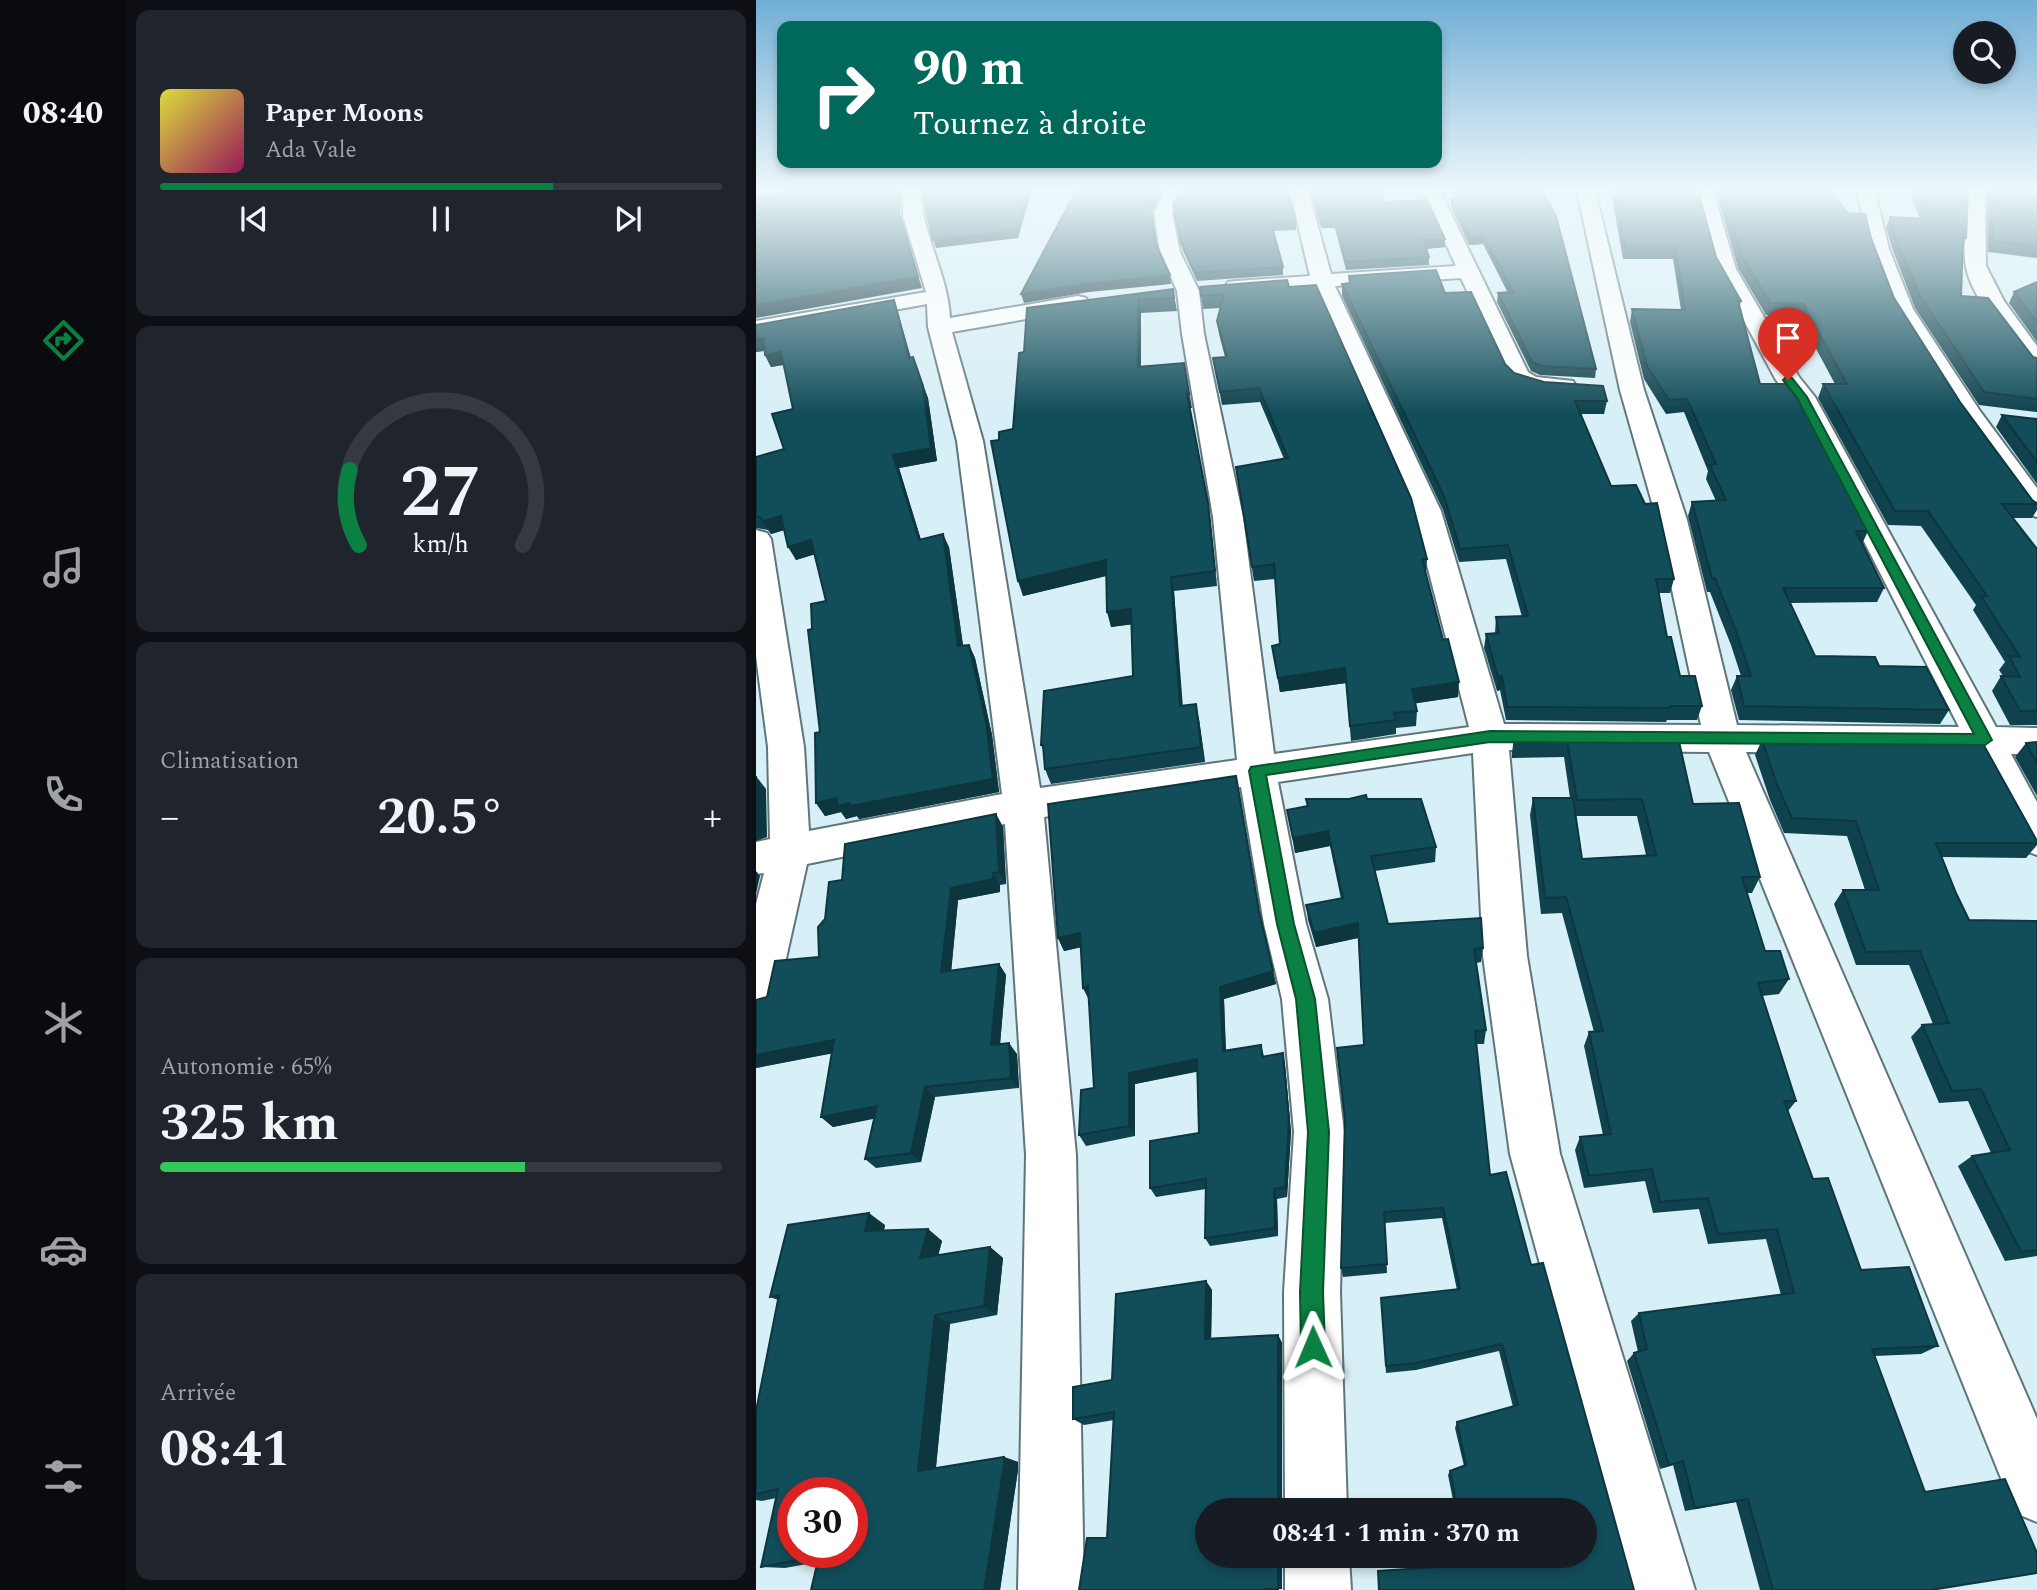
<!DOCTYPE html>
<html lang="fr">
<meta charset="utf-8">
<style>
:root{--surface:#171b24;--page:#20242c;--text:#f1f3f6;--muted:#9ea1a6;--line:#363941;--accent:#0b8043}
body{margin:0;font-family:Spectral,serif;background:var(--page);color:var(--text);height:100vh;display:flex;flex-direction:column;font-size:26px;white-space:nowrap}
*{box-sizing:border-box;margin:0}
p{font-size:23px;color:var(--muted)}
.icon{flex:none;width:38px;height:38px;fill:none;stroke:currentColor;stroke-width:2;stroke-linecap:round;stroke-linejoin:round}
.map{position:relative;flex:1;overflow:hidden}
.sheet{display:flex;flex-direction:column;gap:10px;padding:10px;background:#0d0f14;width:630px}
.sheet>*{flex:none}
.hud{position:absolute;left:21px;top:21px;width:665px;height:147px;border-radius:14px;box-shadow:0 4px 10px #0003;background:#00695c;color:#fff;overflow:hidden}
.buttons{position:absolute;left:1197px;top:21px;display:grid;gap:14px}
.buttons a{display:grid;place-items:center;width:63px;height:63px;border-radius:50%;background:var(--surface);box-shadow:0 4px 10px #0003;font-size:35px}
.speed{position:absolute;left:21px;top:1477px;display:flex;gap:14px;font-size:35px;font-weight:700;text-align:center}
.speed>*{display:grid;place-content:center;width:91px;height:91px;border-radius:50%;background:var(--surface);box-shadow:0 4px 10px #0003;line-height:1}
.speed .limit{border:10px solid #d22;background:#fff;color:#111}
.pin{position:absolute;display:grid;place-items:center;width:60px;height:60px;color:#fff;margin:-72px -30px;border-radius:50% 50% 50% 0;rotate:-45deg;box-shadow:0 0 7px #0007}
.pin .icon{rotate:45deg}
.me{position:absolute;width:77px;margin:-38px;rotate:359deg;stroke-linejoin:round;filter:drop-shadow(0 0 5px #0008)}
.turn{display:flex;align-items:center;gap:24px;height:147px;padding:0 21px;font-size:32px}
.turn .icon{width:91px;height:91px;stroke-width:2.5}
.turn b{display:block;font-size:49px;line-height:60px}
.big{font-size:52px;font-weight:700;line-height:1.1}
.sheet .card{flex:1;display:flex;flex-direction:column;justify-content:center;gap:10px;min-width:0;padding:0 24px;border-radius:14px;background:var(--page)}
.sheet .dial{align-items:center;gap:0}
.dial svg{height:182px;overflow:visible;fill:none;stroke:var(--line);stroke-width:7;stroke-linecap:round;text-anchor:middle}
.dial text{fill:var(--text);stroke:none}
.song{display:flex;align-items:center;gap:21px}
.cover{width:84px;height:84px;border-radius:10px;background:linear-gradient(135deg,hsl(60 70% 55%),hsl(330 70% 35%))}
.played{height:7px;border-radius:4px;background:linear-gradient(90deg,var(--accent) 70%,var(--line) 70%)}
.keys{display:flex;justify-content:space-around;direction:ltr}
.heat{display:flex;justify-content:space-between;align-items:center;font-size:38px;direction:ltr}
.charge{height:10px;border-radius:5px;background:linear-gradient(90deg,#34c759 65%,var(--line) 0)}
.trip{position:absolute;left:439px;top:1498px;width:402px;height:70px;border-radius:35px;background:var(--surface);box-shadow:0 4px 10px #0003;font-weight:700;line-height:70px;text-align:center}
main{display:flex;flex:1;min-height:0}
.tabs{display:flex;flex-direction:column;width:126px;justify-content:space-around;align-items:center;background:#090b0e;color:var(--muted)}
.tabs .icon{width:49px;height:49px}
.tabs .current{color:var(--accent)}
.tabs b{font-size:32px;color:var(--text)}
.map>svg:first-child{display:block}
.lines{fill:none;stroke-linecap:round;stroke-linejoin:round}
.minor-casing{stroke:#60757b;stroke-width:4}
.minor{fill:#fff;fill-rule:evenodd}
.wall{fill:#0f424d;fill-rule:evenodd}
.shaded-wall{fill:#0d363f}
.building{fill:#124d5a;stroke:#0d363f;stroke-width:2;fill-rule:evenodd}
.route{fill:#0b8043;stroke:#07532c;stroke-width:2}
</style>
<main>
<nav class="tabs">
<b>08:40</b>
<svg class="icon current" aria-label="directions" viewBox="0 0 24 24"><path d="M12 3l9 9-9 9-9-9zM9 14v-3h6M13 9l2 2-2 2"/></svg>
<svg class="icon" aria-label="music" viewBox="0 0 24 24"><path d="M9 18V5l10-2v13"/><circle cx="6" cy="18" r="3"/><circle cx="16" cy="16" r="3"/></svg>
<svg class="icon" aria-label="phone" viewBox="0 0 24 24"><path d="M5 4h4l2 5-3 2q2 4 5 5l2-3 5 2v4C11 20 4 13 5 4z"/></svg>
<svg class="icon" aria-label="climate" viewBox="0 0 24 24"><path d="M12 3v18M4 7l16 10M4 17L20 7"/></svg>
<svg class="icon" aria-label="car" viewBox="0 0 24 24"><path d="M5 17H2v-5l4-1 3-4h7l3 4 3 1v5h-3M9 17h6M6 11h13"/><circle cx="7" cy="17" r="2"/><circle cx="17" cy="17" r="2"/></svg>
<svg class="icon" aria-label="filters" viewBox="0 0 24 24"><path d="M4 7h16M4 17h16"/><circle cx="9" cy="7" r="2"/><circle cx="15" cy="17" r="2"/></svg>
</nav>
<section class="sheet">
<div class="card">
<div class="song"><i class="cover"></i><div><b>Paper Moons</b><p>Ada Vale</p></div></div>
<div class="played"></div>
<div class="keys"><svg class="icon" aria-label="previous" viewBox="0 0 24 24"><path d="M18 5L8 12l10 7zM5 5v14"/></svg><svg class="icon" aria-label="pause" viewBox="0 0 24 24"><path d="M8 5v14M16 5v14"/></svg><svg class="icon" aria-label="next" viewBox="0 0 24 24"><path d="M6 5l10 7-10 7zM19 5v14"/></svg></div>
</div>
<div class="card dial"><svg viewBox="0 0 100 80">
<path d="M14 69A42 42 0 1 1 86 69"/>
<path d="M14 69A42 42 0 0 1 10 36" stroke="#0b8043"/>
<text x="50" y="56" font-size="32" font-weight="700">27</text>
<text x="50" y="72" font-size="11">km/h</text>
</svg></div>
<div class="card"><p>Climatisation</p>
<div class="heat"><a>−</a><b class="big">20.5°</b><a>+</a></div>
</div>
<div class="card"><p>Autonomie · 65%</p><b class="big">325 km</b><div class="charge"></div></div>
<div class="card"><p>Arrivée</p><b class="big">08:41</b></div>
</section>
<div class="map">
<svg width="1281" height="1590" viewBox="0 0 1281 1590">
<rect width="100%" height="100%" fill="#d7eff6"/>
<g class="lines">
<defs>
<g id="minor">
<path d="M147 191H165C166 236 192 274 194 318L322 296 330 298 333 303 330 308 322 310 196 332 227 441 284 788 481 760 457 517 426 334 421 291 404 252 398 213 409 191H427L416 213 424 252 443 291 448 334 487 517 518 754 713 727 657 511 558 288 480 293 472 292 469 287 472 282 480 281 554 276 534 191H552L575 274 700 266 666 191H684L772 372 780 377 817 381 820 386 817 391C797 396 770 394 753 381L705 278 579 286 685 511 748 724 945 725 901 520 864 390 821 191H839L888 390 931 520 981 725 1203 727 1035 399 1020 380 960 269 939 191H957L980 269 1043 377 1059 397 1240 727 1281 728V754H1255L1281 802V855L1267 850 1217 754 990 752 1281 1419V1522L1259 1513 953 752 753 750 771 956 804 1154 939 1590H873L754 1154 727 956 717 753 522 782 550 924 572 999 588 1132 584 1292 591 1510H529L528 1292 538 1132 526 999 508 924 485 787 288 817 320 1155 328 1590H262L270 1155 249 824 51 864 23 990 16 1004 0 1010V904L8 873 0 874V842L14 839 12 747 0 656V530L11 533 15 539 48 747 53 831 246 794 201 441 172 327 171 304 0 335V321L170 292 147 216Z"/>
<path d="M1101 191H1119L1133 249 1157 309 1224 411 1281 488V517L1271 514 1200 414 1135 309 1113 249Z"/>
<path d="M1211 191H1229L1230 266 1248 301 1281 346V369L1273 367C1253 339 1216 300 1210 267 1205 242 1214 216 1211 191Z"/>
<path d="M529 1556H593L595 1590H529Z"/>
</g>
</defs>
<use href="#minor" class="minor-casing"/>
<use href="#minor" class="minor"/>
</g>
<g class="wall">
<path d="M554 191H627V202L689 239V247L670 249 673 257V265L590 270 579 228H565Z"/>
<path d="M699 191H701L840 369 839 378 784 375 775 371 741 302 742 293H752L727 244 713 245 695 207V199H701L699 196Z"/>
<path d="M855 191H942L960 257 985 301 984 306 1004 384 1112 531 1106 544 1128 588 1121 602 1034 603 1059 656 1123 666 1193 710 1184 724 983 720 975 690 981 676H985L975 645 954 592H951L932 516 936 502 960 501 950 479 952 471 928 412 910 414 888 379 874 322 876 309 925 310 917 259H867Z"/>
<path d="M960 191H1076L1091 213 1115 238 1138 298 1204 402 1277 501 1281 503V510L1276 518H1257L1281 549V725H1254L1236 691 1245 676H1247L1243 670 1249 662 1217 610 1220 605 1165 526 1132 525 1062 398 1067 384H1079L1043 317 1010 315 982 268Z"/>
<path d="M1153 191H1212L1210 238 1207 246 1205 296 1277 357 1281 358V412L1223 405 1159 308 1136 248 1130 227 1134 217 1164 219Z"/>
<path d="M1231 191H1281V258L1232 252Z"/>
<path d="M417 205 540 221V230L517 231 527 267V275L441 281 427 251Z"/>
<path d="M593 276 689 293 749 364 758 373 851 401 848 414H825L855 486 918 579 914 593H903L911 637 924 676 946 706 941 720H911L910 722 750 720 744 690 741 691 728 648 730 634 739 633 740 617H766L750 559 703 562 687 510 586 296V284L593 283Z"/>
<path d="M1281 282V342L1253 303 1258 292Z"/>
<path d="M444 287H533L671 559 670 573 702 697 659 703 661 711 660 726 640 728V734L595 741 590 683 524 692 516 646 524 644 519 579 498 581 480 467 528 459 504 402 466 405 457 358 469 357 463 334 461 321 464 308 447 309Z"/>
<path d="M417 289 421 311 385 313V366L428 363 436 408H433L454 517 461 586 418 591 426 706 443 719 449 762 295 784 289 769 288 752 285 745 377 676 375 624 355 627 350 576 267 596 243 440 257 429 268 352 271 308Z"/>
<path d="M138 300 142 312 155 358 172 398 181 461 143 468 165 540 193 547 207 646 213 645 219 658 236 735 243 792 103 819 101 816 90 819 85 812 69 816 60 803 64 732 56 629 70 601 59 554 40 560 28 530 15 534 12 530 0 528V457L28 449 37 409 28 365 15 367 9 355V351L0 352V325Z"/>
<path d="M1246 415 1281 419V484L1240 427Z"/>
<path d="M758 736 922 737 937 804 1004 877 996 893H991L1009 951 1033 979 1023 994 1006 996 1040 1101 1032 1111 1057 1179 1105 1270 1182 1346 1165 1354 1119 1356 1175 1590H1004L980 1502 929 1511 917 1465 904 1469 871 1361 878 1353 882 1352 875 1321 883 1313 1025 1295 1010 1239 952 1244 943 1209 897 1213 889 1181 828 1188 819 1150 824 1137 847 1135 828 1046 833 1032H838L806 913 785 914 774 815 777 798H814L808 757 756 758V753ZM820 816H881L890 855 826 859Z"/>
<path d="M1006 740 1281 841V845L1270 858 1186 857 1200 893 1213 920 1281 921V1256L1249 1261 1202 1166 1216 1156 1235 1153 1212 1101 1183 1103 1155 1037 1166 1025 1177 1024 1153 965H1100L1078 904 1087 890H1109L1091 836 1028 833 1014 800 999 755Z"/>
<path d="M1281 742V796L1259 757 1270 743Z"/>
<path d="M550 799H611L680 847 679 862 619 871 632 924 727 948 725 962 720 963 730 1030 728 1044H720L734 1175 775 1265 878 1590 711 1565 709 1556H830V1510H699L692 1475 694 1471 708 1466 699 1428 701 1422 757 1407 743 1351 660 1370 630 1373 625 1298 701 1290 686 1218 629 1223 631 1273 587 1277 585 1268 608 1045 602 938 560 947 552 920 550 905 585 899 574 846 539 853 531 810 551 806Z"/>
<path d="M240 814 247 827 250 884 244 885V892L202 900 195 971 243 964 250 975 244 1044 261 1054 263 1088 179 1097 165 1162 120 1168 109 1159 118 1118 77 1127 65 1117 76 1053 0 1068 11 997 63 957 69 919 86 880Z"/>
<path d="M504 917 520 984 468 999 470 1050 505 1045 508 1056 527 1053 529 1065 535 1132 531 1197 521 1199 522 1236 454 1246 449 1238 450 1189 400 1197 394 1188 443 1133 441 1071 379 1084V1136L330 1146 323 1135 338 1088 333 999 327 988 325 947 308 951 302 938Z"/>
<path d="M129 1225 128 1231 172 1229 186 1241 182 1255 234 1247 247 1258 241 1315 194 1324 180 1468 248 1457 262 1462V1470L244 1590H55L62 1562 29 1568 5 1567 20 1498 6 1501 0 1500V1411L22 1300 14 1297Z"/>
<path d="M450 1281 456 1290 455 1338 522 1335 526 1343V1509L452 1556H527H526V1589H514L351 1538 358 1420 328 1425 317 1419 356 1380Z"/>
</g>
<g class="shaded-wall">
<path d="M141 191H145L144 217 166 288 0 318V305L141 206Z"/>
<path d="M271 191H276L262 238 180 248 177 240Z"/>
<path d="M402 191H408L395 213 394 205Z"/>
<path d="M727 235V244L713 245 714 237Z"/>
<path d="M689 239V247L667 249V240Z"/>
<path d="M414 275 415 284 333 292 268 303 265 294 331 284Z"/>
<path d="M138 300 142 312 158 370 153 358Z"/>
<path d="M382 300 385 313V380L382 367Z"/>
<path d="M8 338 14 350 0 352V339Z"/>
<path d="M25 352 31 364 15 367 9 355Z"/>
<path d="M157 357 172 398 181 461 143 468 169 553 163 540 137 455Z"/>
<path d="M452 503 454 517 461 586 459 571Z"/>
<path d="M25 516 32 529 15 534 7 521Z"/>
<path d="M187 534 193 547 209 659 202 646Z"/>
<path d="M55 540 63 553 40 560 32 547Z"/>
<path d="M350 560 354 575 267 596 262 581Z"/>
<path d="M415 577 418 591 428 721 424 706Z"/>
<path d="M375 609 379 624 355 627 351 612Z"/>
<path d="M213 645 219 658 236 735 243 792 103 819 101 816 90 819 85 812 69 816 60 803 81 798Z"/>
<path d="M589 668 590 683 524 692 522 678Z"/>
<path d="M746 676 744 690 741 691 742 677Z"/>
<path d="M703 682 702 697 656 704V689Z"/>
<path d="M440 704 443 719 449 762 445 747Z"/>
<path d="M0 776 10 789 11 837 0 841Z"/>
<path d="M240 814 247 827 250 884 243 872Z"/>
<path d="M572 831 574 846 539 853 537 838Z"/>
<path d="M0 871 4 876 0 894Z"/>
<path d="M237 873 244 885V892L202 900 194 984 185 972 195 888Z"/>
<path d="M602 923V938L560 947 558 933Z"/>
<path d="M324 933 331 946 308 951 302 938Z"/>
<path d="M243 964 250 975 243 1056 235 1045Z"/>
<path d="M517 971 520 984 468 999 470 1062 467 1051 464 987Z"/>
<path d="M332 986 333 1000 327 988Z"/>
<path d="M78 1040 89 1051 0 1068V1055Z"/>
<path d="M253 1043 261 1054 263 1088 255 1078Z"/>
<path d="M527 1053 529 1065 535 1132 531 1197 529 1187Z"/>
<path d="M441 1059 445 1071 379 1084V1136L373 1126V1073Z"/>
<path d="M169 1087 179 1097 165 1162 155 1153Z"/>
<path d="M121 1106 132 1116 77 1127 65 1117Z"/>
<path d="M518 1189 521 1199 522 1236 519 1228Z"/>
<path d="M113 1213 129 1225 125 1242 109 1231Z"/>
<path d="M172 1229 186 1241 179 1269 164 1258Z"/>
<path d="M234 1247 247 1258 241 1315 228 1306Z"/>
<path d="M450 1281 456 1290 455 1347 449 1339Z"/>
<path d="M179 1315 194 1324 179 1476 162 1471Z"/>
<path d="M522 1335 526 1343V1510L522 1507Z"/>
<path d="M248 1457 262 1462V1470L244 1590H228Z"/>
<path d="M927 1461 917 1465 904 1469 913 1465Z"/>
<rect x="522" y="1556" width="4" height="33"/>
</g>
<g class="building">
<path d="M35 191H141V206L162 277 0 305V197Z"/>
<path d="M166 191H271L260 230 177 240Z"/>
<path d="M320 191H402L394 205 400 244 414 275 331 284 265 294Z"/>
<path d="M424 191H532L540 221 515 223 527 267 439 273 425 243 417 205Z"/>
<path d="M556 191H627V202L671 200 689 239 667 240 673 257 590 262 578 220H565Z"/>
<path d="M701 191H786L800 216 840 369 785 366 776 362 742 293 757 292 727 235 714 237 695 199 705 198Z"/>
<path d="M859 191H942L960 257 985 301H982L1004 384H1035L1037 387 1112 531H1100L1128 588H1027L1059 656 1119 657 1123 666 1170 667 1193 710 988 706 981 676H995L980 631 959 578H956L936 502 970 500 954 465 960 464 931 399 913 400 891 366 876 309 929 310 919 247H869Z"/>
<path d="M966 191H1076L1091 213 1109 214 1115 238 1138 298 1204 402 1277 501 1281 503V504H1246L1281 549V711H1264L1245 676 1264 677 1253 656 1264 657 1225 596H1231L1172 511H1139L1067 384H1091L1047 304 1014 303 986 256Z"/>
<path d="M1161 191H1212L1210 238H1207L1205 296 1232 298 1277 357 1281 358V399L1228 392 1164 296 1139 237 1134 217 1172 219Z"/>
<path d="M1236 191H1281V247L1237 241Z"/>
<path d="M680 270 689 293 715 292 749 364 758 373 788 382 847 386 851 401H819L855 486 880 485 889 504 901 503 918 579H900L911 637H915L924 676H939L946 706H914V708L751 707 746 676 742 677 730 634 743 633 740 617 772 616 752 545 704 549 688 496 586 284 594 283 593 276Z"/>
<path d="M531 280 533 287 560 285 655 498 671 559H666L687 640 692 639 703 682 656 689 661 711 638 713 640 720 594 726 589 668 522 678 516 646 524 644 518 564 496 567 480 467 532 458 503 388 464 392 457 358 471 357 461 321 468 294 445 296 444 287Z"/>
<path d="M1281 282V322L1258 292Z"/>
<path d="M417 289 418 298 382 300V367L428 363 433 394H431L452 503 459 571 415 577 424 706 440 704 445 747 289 769 287 745H285L288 691 377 676 375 609 351 612 350 560 262 581 235 441 243 440V432L257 429 263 353 268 352 271 308Z"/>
<path d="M138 300 153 358 157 357 167 386 175 448 137 455 163 540 187 534 202 646 213 645 230 722 237 779 94 806V803L81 806V798L60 803 59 733 64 732 52 630 56 629 55 604 70 601 55 540 32 547 25 516 7 521 4 517H0V457L28 449 16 414 37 409 25 352 9 355 8 338 0 339V325Z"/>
<path d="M1246 415 1281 419V462Z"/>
<path d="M758 736 922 737 937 804 983 803 1004 877H986L1009 951H1024L1033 979 1002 983 1040 1101H1028L1057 1179 1072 1178 1105 1270 1153 1267 1182 1346 1116 1349 1169 1492 1249 1479 1281 1553V1573L1175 1590H1017L992 1499 939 1508 927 1461 913 1465 878 1353 891 1349 883 1313 1038 1293 1021 1229 962 1234 952 1198 904 1202 896 1169 833 1176 824 1137 855 1134 833 1032 847 1031 810 897 789 898 777 798H817L826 859 900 855 886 799 821 800 811 740 759 741Z"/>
<path d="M1006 740 1226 742 1281 841V843H1180L1200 893 1213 920 1281 921V1250L1265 1252 1216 1156 1254 1150 1225 1089 1196 1091 1166 1025 1193 1023 1164 951 1110 952 1087 890H1123L1100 821 1036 818 1021 785Z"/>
<path d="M1281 742V763L1270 743Z"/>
<path d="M0 776 1 824 0 825Z"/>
<path d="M480 776 503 911 517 971 464 987 467 1051 505 1045 506 1057 527 1053 533 1121 529 1187 518 1189 519 1228 449 1238 450 1179 394 1188V1141L443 1133 441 1059 373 1073V1126L323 1135 325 1090 338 1088 332 986 327 988 324 933 302 938 292 804Z"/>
<path d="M610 795 611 799H665L680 847 615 856 632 924 725 918 727 948 718 949 730 1030 719 1031 734 1175 750 1172 775 1265 787 1263 878 1590H623L622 1571 713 1565 711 1556H830V1510H702L694 1471 710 1465 701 1422 762 1405 746 1344 660 1363 630 1366 625 1298 704 1289 687 1208 628 1212 631 1264 585 1268 589 1120 581 1048 608 1045 602 923 558 933 550 905 587 898 572 831 537 838 531 810 552 806 550 799H593Z"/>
<path d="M240 814 243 872 237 873V879L195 888 185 972 243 964 235 1045 253 1043 255 1078 169 1087 155 1153 109 1159 121 1106 65 1117 78 1040 0 1055V1000L11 997 19 961 63 957 62 927 69 919 73 882 86 880 89 844Z"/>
<path d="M113 1213 109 1231 172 1229 164 1258 234 1247 228 1306 179 1315 162 1471 248 1457V1465L228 1590H55L63 1556 5 1567 22 1489 0 1494V1411L23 1295 14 1297 32 1225ZM37 1493H96V1552H37Z"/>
<path d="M450 1281 449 1339 522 1335V1507L527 1510H452V1556H522V1589H510V1590H323L331 1538H351L358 1412 317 1419V1387L356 1380 360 1294Z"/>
</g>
<linearGradient id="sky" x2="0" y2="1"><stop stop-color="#71aed5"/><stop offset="0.46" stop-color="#edf8fb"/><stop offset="1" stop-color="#edf8fb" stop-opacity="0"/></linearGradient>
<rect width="1281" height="413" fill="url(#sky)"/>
<path class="route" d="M1029 378H1036L1051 397 1236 740 1229 745 734 742 510 775 538 924 559 999 573 1132 567 1292 569 1347 565 1355 557 1359 548 1355 545 1347 544 1292 552 1132 540 999 521 924 493 771 495 767 734 731 1218 734 1041 398 1027 380Z"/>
</svg>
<div class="buttons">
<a><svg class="icon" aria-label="search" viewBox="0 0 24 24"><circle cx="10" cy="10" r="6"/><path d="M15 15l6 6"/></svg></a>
</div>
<div class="speed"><div class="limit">30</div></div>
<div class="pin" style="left:1032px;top:380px;background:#d93025"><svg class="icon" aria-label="arrive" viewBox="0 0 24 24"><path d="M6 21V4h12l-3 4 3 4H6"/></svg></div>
<svg class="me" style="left:557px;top:1347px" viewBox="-20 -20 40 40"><path d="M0-17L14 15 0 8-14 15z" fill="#0b8043" stroke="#fff" stroke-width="4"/></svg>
<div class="trip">08:41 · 1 min · 370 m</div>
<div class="hud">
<div class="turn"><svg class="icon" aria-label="right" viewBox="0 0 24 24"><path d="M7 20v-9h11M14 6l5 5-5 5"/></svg><div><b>90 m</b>Tournez à droite</div></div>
</div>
</div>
</main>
